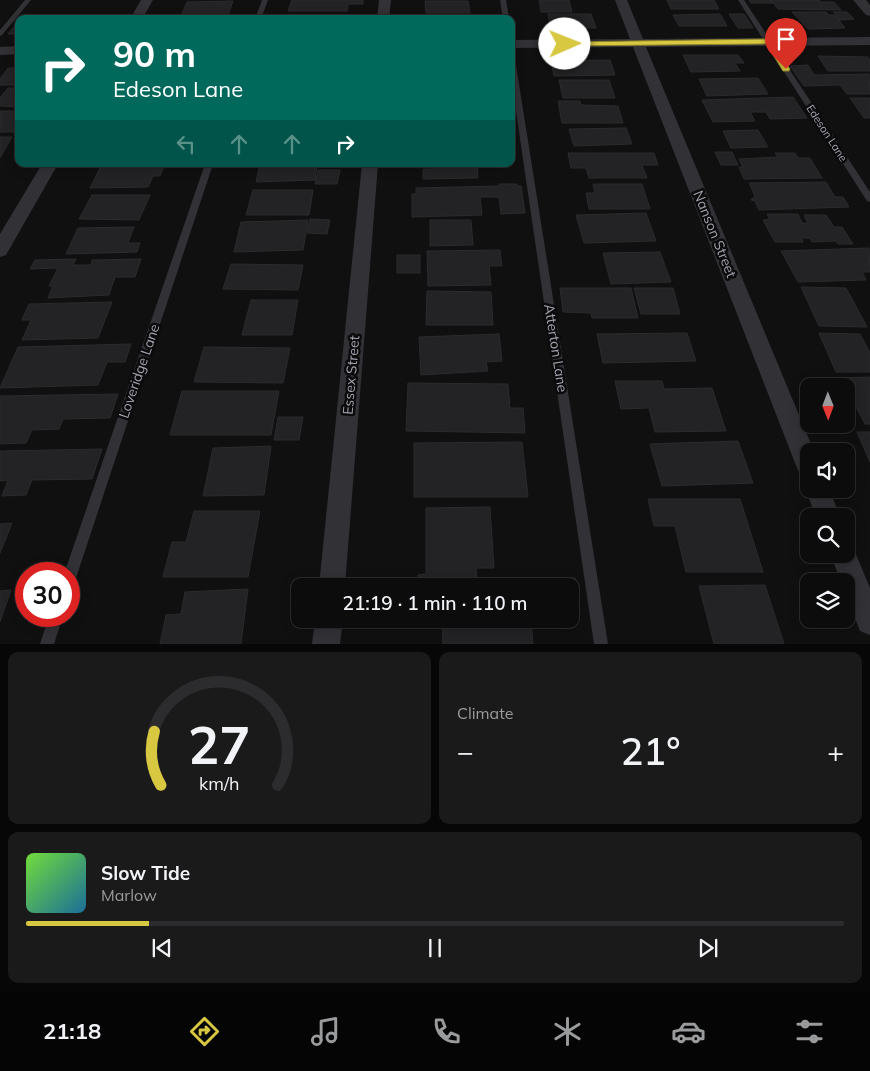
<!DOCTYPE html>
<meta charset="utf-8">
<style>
:root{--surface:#0c0c0d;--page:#1a1a1b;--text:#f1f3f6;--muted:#9a9b9d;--line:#2c2c2e;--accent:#d8c740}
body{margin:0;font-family:Mulish,sans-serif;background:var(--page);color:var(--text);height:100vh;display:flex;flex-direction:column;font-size:19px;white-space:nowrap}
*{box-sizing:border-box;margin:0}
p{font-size:16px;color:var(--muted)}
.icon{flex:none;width:28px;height:28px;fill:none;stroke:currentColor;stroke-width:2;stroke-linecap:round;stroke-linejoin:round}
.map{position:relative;height:644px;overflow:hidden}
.sheet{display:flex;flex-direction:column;gap:8px;padding:8px;background:#070707;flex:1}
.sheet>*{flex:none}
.top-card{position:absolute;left:15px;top:15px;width:500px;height:152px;border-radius:10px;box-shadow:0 2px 12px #0003,0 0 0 1px var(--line);background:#00695c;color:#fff;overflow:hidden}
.needle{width:32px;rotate:179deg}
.buttons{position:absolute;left:800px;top:378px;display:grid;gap:10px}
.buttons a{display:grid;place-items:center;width:55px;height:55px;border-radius:10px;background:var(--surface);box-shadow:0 2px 12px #0003,0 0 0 1px var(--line);font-size:25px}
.speed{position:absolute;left:15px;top:562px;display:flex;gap:10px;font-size:25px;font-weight:700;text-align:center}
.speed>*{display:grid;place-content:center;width:65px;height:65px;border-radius:50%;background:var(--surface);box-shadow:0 2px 12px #0003,0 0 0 1px var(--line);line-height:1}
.speed .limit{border:8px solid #d22;background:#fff;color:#111}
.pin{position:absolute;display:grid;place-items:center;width:42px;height:42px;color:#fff;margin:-51px -21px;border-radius:50% 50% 50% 0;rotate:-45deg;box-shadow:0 0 5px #0007}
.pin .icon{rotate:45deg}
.me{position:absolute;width:55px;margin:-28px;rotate:89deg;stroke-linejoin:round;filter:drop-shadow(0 0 4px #0008)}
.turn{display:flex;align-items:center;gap:18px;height:105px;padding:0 15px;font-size:22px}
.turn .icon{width:65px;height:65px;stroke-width:2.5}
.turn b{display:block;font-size:35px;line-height:42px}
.lanes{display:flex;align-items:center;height:48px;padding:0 15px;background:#0003;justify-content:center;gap:25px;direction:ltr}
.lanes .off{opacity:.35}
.big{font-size:38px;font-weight:600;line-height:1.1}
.sheet .widget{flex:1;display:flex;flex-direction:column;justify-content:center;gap:8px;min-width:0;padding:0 18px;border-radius:10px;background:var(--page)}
.sheet .dial{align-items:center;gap:0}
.dial svg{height:130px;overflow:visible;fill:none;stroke:var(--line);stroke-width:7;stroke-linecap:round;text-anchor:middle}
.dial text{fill:var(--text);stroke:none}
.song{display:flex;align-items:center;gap:15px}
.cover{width:60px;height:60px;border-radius:8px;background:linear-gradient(135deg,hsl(100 70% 55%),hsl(200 70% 35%))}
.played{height:5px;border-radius:2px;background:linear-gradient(90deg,var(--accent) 15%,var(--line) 15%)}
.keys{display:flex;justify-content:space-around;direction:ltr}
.heat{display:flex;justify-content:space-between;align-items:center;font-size:28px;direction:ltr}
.sheet .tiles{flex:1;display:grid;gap:8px;grid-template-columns:1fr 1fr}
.widget:last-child{grid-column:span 2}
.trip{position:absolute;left:291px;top:578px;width:288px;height:50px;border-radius:10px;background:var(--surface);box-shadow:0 2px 12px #0003,0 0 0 1px var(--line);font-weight:600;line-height:50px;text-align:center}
.tabs{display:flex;height:80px;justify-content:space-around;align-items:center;background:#050505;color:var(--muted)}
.tabs .icon{width:35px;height:35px}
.tabs .on{color:var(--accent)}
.tabs b{font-size:22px;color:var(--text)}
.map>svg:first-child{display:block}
.building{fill:#232325;stroke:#2b2a2d}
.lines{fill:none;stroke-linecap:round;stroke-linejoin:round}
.service{fill:#323135;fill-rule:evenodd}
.minor{fill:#323135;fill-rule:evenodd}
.route{fill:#d8c740;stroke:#8c812a}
.labels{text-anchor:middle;stroke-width:5;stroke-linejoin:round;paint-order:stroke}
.far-street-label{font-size:11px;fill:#a3a4b0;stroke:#0b0b0c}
.street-label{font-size:14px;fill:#a3a4b0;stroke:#0b0b0c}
</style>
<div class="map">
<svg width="870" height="644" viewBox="0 0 870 644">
<rect width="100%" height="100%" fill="#101011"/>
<g class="building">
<path d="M292 0H363V4H348L347 11H288Z"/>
<path d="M539 0H569L572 12H541Z"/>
<path d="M667 0H714L719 9H671Z"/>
<path d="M749 0H770L773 3H751Z"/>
<path d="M771 0H819L821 2H834L841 10 778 9Z"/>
<path d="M233 1 228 15 181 16 187 2Z"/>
<path d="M425 1H468L470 13H426Z"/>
<path d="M792 12H826L829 15H835L845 28 808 29Z"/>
<path d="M833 12H847L854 19 840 20Z"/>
<path d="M548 14H591L596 28H551Z"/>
<path d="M720 14 727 26H679L673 15Z"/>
<path d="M729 14H744L753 28H738Z"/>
<path d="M314 15H345L344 19H313Z"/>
<path d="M416 15H472L473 19H416Z"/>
<path d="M229 17V19H179V18Z"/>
<path d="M19 21V34H8Z"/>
<path d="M683 55H738L744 63H735L740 71 691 72Z"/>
<path d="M818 56 868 57 870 60V71H828Z"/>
<path d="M610 60 615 75 554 76 551 61Z"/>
<path d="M808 65 814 75 869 74 870 94H847L840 85 804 86 790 66Z"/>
<path d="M8 68H19V85H0V79Z"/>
<path d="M758 78 768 94 707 96 699 79Z"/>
<path d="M559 80H609L615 98H563Z"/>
<path d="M8 88H19V107L0 106V98Z"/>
<path d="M793 97 807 118 770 119 766 112H750L755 121 713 122 702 100Z"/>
<path d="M850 98H870V118H864Z"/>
<path d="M558 101H580L581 105 618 106 623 123H562Z"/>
<path d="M0 111H19L18 132H0Z"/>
<path d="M626 128 632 144 574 146 569 129Z"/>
<path d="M758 130 768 147 731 148 723 131Z"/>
<path d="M0 137H12L0 158Z"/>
<path d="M715 152H732L738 165H721Z"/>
<path d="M568 153H654L658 165H642L647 178H589L586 168H571Z"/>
<path d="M775 153H795L798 158H810L822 178 744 179 739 167H743L739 159 778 157Z"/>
<path d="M102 164H165L160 176H153L148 187 90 188Z"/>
<path d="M260 164H317L315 180 256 182Z"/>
<path d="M431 164H477L478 178 423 179V169H432Z"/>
<path d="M318 170H340L337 184H315Z"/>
<path d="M826 182 835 197H843L849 207 759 210 755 201 751 200 755 196 749 183Z"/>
<path d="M499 184H517V186H521L525 213 501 214 499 197H480L482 215 412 217V194H416V188L500 186Z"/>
<path d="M593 184H642L650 209H589L586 193H595Z"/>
<path d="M253 190H313L309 215H246Z"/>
<path d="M92 195H150L139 220 79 219Z"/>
<path d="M646 213 656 241 584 243 576 215Z"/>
<path d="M767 214H798L802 223H808L804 215H826L834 227H842L853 244H838L836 241 812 242 810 238H802L803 242H775L763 220 770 219Z"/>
<path d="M310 219 330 220 327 234 307 233Z"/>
<path d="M308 220 303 250 234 252 241 222Z"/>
<path d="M430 220H471L473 245 430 246Z"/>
<path d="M134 227 128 243H140L137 252 66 254 78 228Z"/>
<path d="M869 248 870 272H862L866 280 798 282 781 251Z"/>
<path d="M500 250 502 266H489L491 285 428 286 427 251Z"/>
<path d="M660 252 671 282 611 284 603 253Z"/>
<rect x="397" y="255" width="23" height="18"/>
<path d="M76 259 73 265H91L92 260 141 259 135 277H115L109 295 48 298 53 286H49L58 268 30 269 35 260Z"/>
<path d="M231 264 303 265 298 290 223 289Z"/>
<path d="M801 287 846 288 867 327 819 326Z"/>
<path d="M560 288H631L638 318H592L591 313 563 312Z"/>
<path d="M634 288H673L680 314H641Z"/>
<path d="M427 291 491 292 493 325H426Z"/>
<path d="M251 300H298L292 335H242Z"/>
<path d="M112 302 98 338 22 340 31 320H22L29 304Z"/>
<path d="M687 333 696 361 603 363 597 334Z"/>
<path d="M819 333 860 334 870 353V372H836Z"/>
<path d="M499 334 502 361 486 362 488 371 421 375 419 337Z"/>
<path d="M131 344 125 362H107L98 385 0 388 18 347Z"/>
<path d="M204 347 290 348 283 383 194 382Z"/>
<path d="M870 377V424H865L841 378Z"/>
<path d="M615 381H662L664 389 712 388 726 431 655 432 649 408 621 409Z"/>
<path d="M408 383 508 384 510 408H523L525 433 406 431Z"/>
<path d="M182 391H279L271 435H170Z"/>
<path d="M118 394 110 418 63 419 59 429 32 430 26 443 0 444V396Z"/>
<path d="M278 417H303L299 440H274Z"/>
<path d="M857 432H870V462Z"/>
<path d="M738 441 753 483 662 486 650 444Z"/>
<path d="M522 442 528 497H414V443Z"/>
<path d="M271 446 264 495 203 496 213 448Z"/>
<path d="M102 449 92 479 32 480 26 495 2 496 8 480 0 481V451Z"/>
<path d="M648 499H740L763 572H686L675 526H654Z"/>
<path d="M490 507 494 568H476L477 578H575L580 615H570V586H418V575L426 574V508Z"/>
<path d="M194 511H260L248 577H163L172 542H186Z"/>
<path d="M12 523 0 553V524Z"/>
<path d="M765 585 784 644H714L699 586Z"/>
<path d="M248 589 241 644H160L166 615 181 614 185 592Z"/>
<path d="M11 590 0 622V591Z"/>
<path d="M442 619H531L533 644H443Z"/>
</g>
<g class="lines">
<g class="service">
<path d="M25 0H31L2 35 0 36V30Z"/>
<path d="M262 0H268L261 19H255Z"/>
<path d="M500 0H506L509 19H503Z"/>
<path d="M738 0H744L870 192V202L867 201Z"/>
<path d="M511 51 514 53 608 644H594L511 77Z"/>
<path d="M205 164H213L76 578 74 583 69 585V574H64Z"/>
<path d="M49 616H63L54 644H40Z"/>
</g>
<g class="minor">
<path d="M141 0H153L142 19H130Z"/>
<path d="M379 0H391L389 19H377Z"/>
<path d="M615 0H627L643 39 870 37V45L646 47 814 451H809V479L801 476 797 468 633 47 511 48V40L630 39Z"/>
<path d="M853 0H866L870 5V16L866 15Z"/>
<path d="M19 46V54L0 55V47Z"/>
<path d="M42 164H58L6 255 0 257V234Z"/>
<path d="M362 164H378L345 586H319Z"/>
<path d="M808 481 809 489H829L840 516H816L805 489Z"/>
<path d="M846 542 852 545 870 588V635L860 631 846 595V581H841L830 554H846Z"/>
<path d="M315 619H343L340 644H312Z"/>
</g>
</g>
<path class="route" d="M768 39 772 42 790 69 789 71H783L766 44 565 46 561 44 565 42Z"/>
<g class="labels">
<g class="far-street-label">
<text transform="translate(827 133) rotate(57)" y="4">Edeson Lane</text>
</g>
<g class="street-label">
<text transform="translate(715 234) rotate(68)" y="5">Nanson Street</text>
<text transform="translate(556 348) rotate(81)" y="5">Atterton Lane</text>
<text transform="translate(139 371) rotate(-71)" y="5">Loveridge Lane</text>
<text transform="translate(351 375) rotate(-85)" y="5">Essex Street</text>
</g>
</g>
</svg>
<div class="buttons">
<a><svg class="needle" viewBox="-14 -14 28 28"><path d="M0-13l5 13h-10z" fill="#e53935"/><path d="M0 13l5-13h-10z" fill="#9a9b9d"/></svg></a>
<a><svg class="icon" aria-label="sound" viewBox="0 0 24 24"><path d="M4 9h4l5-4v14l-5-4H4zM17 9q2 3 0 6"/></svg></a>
<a><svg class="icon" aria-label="search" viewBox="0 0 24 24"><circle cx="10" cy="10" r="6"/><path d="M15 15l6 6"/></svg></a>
<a><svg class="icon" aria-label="layers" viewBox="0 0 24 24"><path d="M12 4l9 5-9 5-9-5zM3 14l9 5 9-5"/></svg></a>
</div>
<div class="speed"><div class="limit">30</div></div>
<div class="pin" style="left:786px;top:69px;background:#d93025"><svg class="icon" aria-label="arrive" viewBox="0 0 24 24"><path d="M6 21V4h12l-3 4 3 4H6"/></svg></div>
<svg class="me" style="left:565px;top:44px" viewBox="-20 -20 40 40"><circle r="19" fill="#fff"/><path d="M0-13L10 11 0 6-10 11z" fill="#d8c740"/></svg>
<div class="trip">21:19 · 1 min · 110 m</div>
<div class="top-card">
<div class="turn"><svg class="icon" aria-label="right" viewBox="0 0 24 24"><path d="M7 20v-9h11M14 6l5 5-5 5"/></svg><div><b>90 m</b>Edeson Lane</div></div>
<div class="lanes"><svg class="icon off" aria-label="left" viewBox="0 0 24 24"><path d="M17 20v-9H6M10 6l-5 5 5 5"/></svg><svg class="icon off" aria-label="ahead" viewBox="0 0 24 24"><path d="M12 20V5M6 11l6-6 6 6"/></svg><svg class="icon off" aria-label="ahead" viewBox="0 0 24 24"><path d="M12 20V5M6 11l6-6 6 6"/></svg><svg class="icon" aria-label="right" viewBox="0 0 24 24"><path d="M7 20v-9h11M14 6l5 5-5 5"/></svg></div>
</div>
</div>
<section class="sheet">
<div class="tiles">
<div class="widget dial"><svg viewBox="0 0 100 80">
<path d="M14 69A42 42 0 1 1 86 69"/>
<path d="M14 69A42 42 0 0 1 10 36" stroke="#d8c740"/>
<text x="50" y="56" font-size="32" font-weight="700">27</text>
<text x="50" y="72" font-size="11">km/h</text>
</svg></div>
<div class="widget"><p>Climate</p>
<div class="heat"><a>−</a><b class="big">21°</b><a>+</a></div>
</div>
<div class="widget">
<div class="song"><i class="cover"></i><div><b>Slow Tide</b><p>Marlow</p></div></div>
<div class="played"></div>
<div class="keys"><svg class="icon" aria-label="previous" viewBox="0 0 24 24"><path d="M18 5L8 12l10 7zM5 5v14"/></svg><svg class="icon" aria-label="pause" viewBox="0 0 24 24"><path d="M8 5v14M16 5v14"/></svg><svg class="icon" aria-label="next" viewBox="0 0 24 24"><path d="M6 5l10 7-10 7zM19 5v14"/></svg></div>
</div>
</div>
</section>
<nav class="tabs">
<b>21:18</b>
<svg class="icon on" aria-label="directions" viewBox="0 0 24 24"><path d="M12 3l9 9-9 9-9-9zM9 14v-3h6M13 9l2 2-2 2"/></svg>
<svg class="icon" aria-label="music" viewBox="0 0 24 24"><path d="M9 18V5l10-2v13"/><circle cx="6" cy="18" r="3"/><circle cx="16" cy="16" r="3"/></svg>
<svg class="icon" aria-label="phone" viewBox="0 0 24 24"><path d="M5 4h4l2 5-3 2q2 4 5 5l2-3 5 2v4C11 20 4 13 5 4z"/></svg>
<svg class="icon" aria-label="climate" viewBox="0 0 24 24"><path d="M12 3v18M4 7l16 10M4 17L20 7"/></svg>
<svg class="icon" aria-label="car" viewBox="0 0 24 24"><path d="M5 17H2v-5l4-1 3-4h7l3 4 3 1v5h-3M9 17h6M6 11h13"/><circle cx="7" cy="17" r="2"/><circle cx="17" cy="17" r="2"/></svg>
<svg class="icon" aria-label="filters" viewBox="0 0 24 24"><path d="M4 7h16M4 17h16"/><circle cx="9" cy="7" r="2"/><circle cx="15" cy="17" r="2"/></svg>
</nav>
